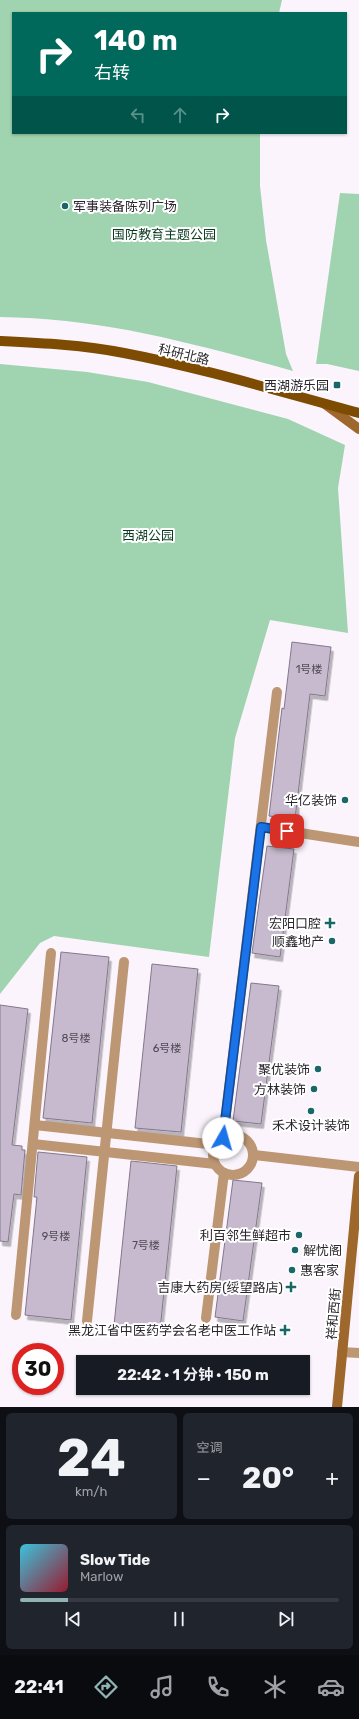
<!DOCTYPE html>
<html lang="zh">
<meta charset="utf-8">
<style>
:root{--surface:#171b24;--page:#20242c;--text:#f1f3f6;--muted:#9ea1a6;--line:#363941;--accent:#90b4b6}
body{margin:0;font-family:Rubik,"Noto Sans SC",sans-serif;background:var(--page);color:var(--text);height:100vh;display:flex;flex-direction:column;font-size:15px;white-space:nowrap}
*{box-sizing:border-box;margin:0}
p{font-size:13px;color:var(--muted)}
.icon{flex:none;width:22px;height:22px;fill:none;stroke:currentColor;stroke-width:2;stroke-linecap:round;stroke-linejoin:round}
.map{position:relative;height:1407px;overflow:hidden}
.details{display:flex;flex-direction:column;gap:6px;padding:6px;background:#0d0f14;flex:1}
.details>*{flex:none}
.top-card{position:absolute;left:12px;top:12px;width:335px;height:122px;border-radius:0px;box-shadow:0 1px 3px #0004;background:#00695c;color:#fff;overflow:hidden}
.speed{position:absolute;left:12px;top:1343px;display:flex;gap:8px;font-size:20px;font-weight:700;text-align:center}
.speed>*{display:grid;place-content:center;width:52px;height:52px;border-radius:50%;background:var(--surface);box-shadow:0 1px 3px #0004;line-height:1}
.speed .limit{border:6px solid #d22;background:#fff;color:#111}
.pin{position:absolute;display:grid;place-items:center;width:34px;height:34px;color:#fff;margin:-17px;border-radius:8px;box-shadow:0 2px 6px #0006}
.me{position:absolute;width:44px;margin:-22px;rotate:7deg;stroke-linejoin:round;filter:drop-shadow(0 0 3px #0008)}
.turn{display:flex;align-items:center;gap:14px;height:84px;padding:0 16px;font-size:18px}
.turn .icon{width:52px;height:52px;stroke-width:2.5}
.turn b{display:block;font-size:28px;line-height:34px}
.lanes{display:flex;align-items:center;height:38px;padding:0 16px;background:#0003;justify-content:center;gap:20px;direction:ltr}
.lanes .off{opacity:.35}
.big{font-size:30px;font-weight:700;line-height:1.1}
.details .widget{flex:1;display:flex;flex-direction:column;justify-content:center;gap:6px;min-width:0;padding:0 14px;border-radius:6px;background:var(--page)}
.details .dial{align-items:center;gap:0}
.dial b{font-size:52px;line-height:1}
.song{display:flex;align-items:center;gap:12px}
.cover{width:48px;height:48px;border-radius:6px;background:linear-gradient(135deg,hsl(190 70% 55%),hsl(350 70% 35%))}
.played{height:4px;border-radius:2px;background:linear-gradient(90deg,var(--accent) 15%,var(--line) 15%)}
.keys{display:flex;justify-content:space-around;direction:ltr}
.heat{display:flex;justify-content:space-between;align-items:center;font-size:22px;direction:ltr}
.details .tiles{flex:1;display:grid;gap:6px;grid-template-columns:1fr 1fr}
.widget:last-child{grid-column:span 2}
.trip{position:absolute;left:76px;top:1355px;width:234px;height:40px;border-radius:0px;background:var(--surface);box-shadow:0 1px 3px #0004;font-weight:700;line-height:40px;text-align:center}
.tabs{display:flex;height:64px;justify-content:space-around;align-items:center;background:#090b0e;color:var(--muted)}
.tabs .icon{width:28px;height:28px}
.tabs .selected{color:var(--accent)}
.tabs b{font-size:18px;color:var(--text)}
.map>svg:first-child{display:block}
.green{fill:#a0d3af}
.building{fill:#c7bacf;stroke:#83788b;filter:url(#shadow)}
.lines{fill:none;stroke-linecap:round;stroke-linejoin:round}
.minor{stroke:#bd9773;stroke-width:10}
.tertiary{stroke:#bd9773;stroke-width:10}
.secondary{stroke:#9e682c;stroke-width:10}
.primary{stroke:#7e4b02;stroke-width:10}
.route-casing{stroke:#114b97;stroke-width:10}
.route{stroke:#1a73e8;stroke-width:7}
.poi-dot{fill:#196767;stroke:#fff;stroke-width:1.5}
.labels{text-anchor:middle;stroke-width:4;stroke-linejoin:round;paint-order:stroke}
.number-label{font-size:11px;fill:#524b56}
.poi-label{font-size:13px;fill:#2b262d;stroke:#fff;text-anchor:end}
.park-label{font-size:13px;fill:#0a3c20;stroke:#fff}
.street-label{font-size:13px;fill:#2b262d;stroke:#fff}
</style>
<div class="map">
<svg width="359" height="1407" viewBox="0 0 359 1407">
<defs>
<filter id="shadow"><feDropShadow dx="2.5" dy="4.5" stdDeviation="0" flood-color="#0004"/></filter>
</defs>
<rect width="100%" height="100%" fill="#fbf4fd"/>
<g class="green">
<path d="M0 0H282L279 13H13V133H260V186L266 240 286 354 293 371C195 344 103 318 0 317Z"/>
<path d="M340 193 359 194V371L327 364H316Z"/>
<path d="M0 364 87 372 148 382 288 419 345 445 338 488 348 633 270 620 235 738 209 957 54 936 40 943 0 994Z"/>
</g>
<g class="building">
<path d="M292 642 331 647 325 696 310 694 295 819 269 816 282 708 284 709Z"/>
<path d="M267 846 294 849 280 957 252 953Z"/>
<path d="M61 952 109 957 92 1123 43 1118Z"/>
<path d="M152 964 198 969 181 1132 135 1128Z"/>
<path d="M251 983 279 986 261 1124 233 1121Z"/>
<path d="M0 1005 28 1009 12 1145 22 1146V1150H25L21 1195 14 1194 8 1242 0 1241Z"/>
<path d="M38 1152 87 1157 71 1320 25 1315 37 1197H34Z"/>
<path d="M131 1161 177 1166 160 1330 114 1325Z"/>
<path d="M233 1180 262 1183 243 1321 215 1317Z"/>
</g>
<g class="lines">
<g class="minor">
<path d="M261 827 359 842"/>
<path d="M35 1125 217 1145"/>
<circle cx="233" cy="1155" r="20"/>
<path d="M223 1138 277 692"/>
<path d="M33 1144 215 1164"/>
<path d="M254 1155 359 1167"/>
<path d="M16 1315 51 953"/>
<path d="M206 1318 224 1173"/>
<path d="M87 1321 124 962"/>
</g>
<path class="tertiary" d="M342 1352 359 1353"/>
<g class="secondary">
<path d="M325 404 359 429"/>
<path d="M337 1407 359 1176"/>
</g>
<path class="primary" d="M0 341C41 343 83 345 124 353 203 368 281 392 359 413"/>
</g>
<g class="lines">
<defs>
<path id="route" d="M223 1138 261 827 287 831"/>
</defs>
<use href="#route" class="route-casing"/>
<use href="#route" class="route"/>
</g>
<g class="poi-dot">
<circle cx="65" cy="206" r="4"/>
<rect x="333" y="381" width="8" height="8" rx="2"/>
<circle cx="345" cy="800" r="4"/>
<path d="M328 917h4v4h4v4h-4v4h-4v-4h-4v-4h4z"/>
<circle cx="332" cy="941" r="4"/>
<circle cx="318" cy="1069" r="4"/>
<circle cx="314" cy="1089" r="4"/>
<circle cx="311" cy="1111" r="4"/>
<circle cx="299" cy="1235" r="4"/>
<circle cx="295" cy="1250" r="4"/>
<circle cx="292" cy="1270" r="4"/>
<path d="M289 1281h4v4h4v4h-4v4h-4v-4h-4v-4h4z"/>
<path d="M283 1324h4v4h4v4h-4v4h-4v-4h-4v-4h4z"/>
</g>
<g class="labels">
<g class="number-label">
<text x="309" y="673">1号楼</text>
<text x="76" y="1042">8号楼</text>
<text x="167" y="1052">6号楼</text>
<text x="56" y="1240">9号楼</text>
<text x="146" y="1249">7号楼</text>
</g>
<g class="poi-label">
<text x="73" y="211" text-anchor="start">军事装备陈列广场</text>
<text x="329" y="390">西湖游乐园</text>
<text x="337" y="805">华亿装饰</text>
<text x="321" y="928">宏阳口腔</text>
<text x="324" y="946">顺鑫地产</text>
<text x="310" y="1074">聚优装饰</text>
<text x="306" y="1094">方林装饰</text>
<text x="311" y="1130" text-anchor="middle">禾术设计装饰</text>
<text x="291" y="1240">利百邻生鲜超市</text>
<text x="303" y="1255" text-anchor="start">解忧阁</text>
<text x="300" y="1275" text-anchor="start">惠客家</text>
<text x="283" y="1292">吉康大药房(绥望路店)</text>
<text x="276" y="1335">黑龙江省中医药学会名老中医工作站</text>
</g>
<g class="park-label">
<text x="164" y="239">国防教育主题公园</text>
<text x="148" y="540">西湖公园</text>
</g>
<g class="street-label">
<text transform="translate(184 354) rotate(13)" y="5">科研北路</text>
<text transform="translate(333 1314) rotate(-85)" y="5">祥和西街</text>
</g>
</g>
</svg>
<div class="speed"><div class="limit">30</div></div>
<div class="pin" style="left:287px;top:831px;background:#d93025"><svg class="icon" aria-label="arrive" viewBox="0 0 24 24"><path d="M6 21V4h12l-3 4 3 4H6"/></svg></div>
<svg class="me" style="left:223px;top:1138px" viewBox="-20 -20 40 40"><circle r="19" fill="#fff"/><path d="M0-13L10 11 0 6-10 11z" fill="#1a73e8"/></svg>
<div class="trip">22:42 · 1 分钟 · 150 m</div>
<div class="top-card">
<div class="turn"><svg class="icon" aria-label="right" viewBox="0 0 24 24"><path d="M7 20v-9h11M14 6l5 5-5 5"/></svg><div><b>140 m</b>右转</div></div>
<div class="lanes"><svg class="icon off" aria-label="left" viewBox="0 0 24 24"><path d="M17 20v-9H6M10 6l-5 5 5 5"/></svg><svg class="icon off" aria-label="ahead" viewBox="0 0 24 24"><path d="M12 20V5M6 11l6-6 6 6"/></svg><svg class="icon" aria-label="right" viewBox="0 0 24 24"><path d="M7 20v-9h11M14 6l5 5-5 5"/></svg></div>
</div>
</div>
<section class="details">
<div class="tiles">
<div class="widget dial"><b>24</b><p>km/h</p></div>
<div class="widget"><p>空调</p>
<div class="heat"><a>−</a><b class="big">20°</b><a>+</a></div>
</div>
<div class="widget">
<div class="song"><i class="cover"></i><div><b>Slow Tide</b><p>Marlow</p></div></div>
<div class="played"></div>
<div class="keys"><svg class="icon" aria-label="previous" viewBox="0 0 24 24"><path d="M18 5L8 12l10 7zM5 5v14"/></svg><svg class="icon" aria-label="pause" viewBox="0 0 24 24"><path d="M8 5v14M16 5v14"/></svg><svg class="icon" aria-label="next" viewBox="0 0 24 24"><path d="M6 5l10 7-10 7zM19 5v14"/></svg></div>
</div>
</div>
</section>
<nav class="tabs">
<b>22:41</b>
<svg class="icon selected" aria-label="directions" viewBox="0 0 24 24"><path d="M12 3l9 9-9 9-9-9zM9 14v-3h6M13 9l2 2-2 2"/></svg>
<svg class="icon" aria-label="music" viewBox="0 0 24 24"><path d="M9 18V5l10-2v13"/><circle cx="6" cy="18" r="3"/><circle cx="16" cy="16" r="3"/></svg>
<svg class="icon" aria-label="phone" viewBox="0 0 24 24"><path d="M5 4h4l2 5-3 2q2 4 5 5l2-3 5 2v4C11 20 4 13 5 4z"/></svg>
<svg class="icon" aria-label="climate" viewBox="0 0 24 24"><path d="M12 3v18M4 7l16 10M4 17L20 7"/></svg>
<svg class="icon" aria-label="car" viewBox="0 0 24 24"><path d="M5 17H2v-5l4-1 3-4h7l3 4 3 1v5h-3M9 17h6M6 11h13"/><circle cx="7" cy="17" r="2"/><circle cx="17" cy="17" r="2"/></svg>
</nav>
